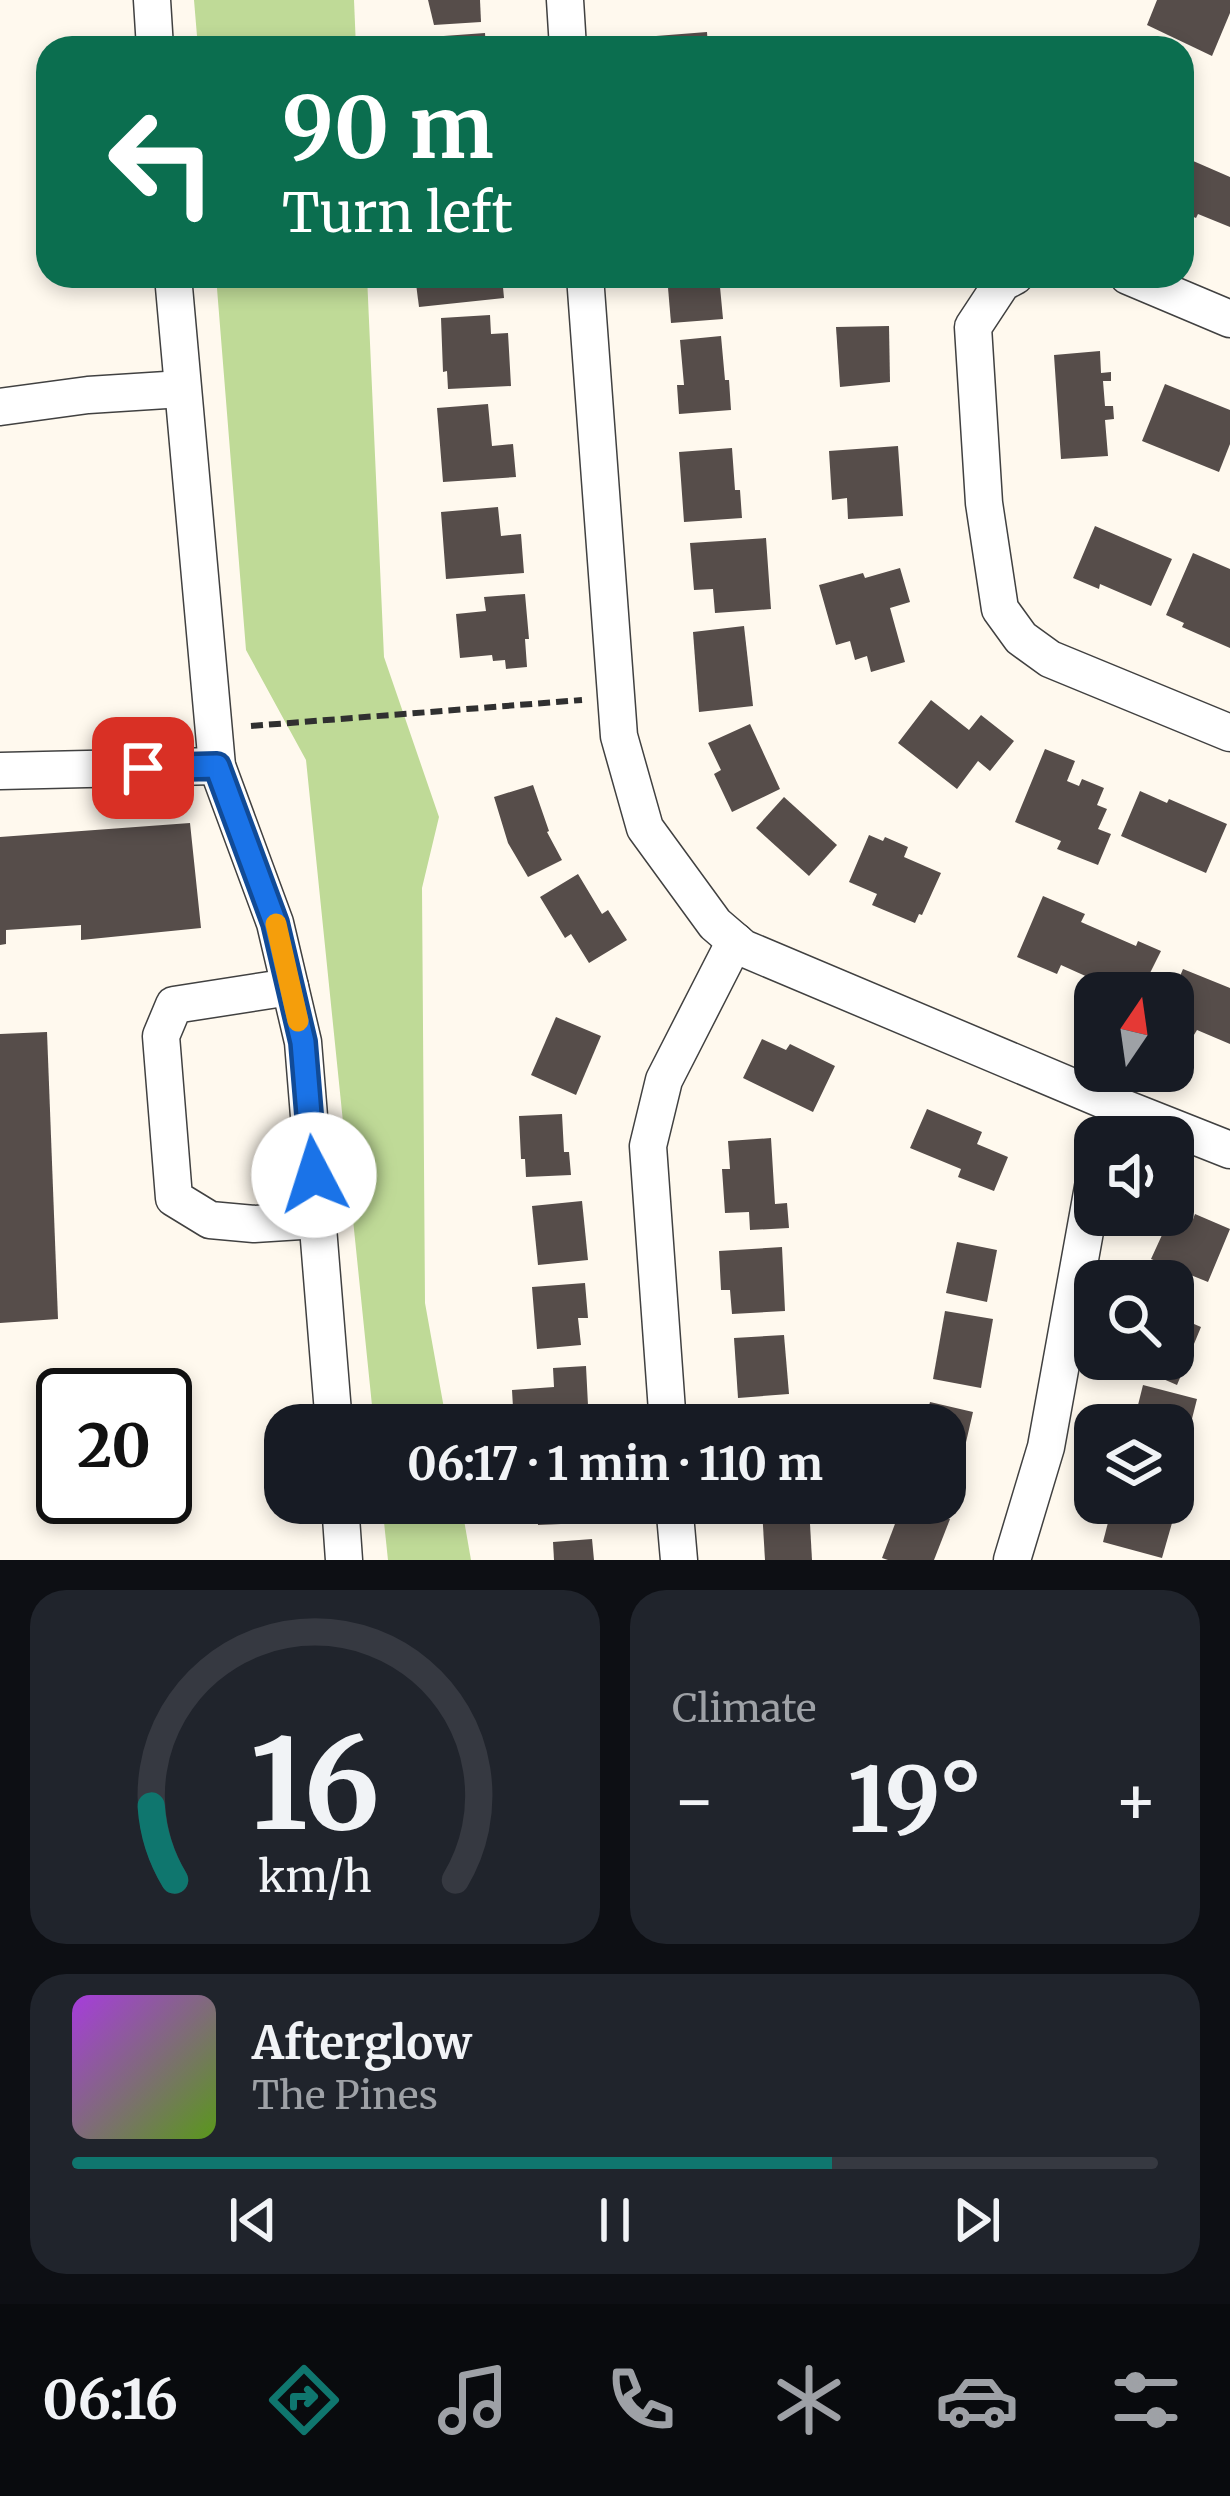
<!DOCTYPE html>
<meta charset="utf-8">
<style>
:root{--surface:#171b24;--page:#20242c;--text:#f1f3f6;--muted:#9ea1a6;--line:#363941;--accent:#0f766e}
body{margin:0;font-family:Merriweather,serif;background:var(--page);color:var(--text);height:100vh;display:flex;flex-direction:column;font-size:45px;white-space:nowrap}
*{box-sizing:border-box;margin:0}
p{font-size:39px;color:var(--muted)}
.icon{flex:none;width:66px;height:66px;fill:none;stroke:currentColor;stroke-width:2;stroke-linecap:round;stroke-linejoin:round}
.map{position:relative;height:1560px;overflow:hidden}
.side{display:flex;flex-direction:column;gap:30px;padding:30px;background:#0d0f14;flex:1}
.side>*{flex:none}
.guide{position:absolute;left:36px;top:36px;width:1158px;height:252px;border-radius:36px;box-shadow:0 6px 18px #0003;background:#0b6e4f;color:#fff;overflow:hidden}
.needle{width:78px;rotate:13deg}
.controls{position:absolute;left:1074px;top:972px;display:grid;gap:24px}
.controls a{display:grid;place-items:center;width:120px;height:120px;border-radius:24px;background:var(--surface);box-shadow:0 6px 18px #0003;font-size:60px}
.speed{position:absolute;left:36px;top:1368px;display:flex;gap:24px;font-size:60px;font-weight:700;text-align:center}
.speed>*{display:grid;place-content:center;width:156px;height:156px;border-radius:50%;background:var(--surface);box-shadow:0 6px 18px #0003;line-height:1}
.speed .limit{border:6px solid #111;border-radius:18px;background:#fff;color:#111}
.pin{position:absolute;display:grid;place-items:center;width:102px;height:102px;color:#fff;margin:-51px;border-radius:24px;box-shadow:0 6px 18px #0006}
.me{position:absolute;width:132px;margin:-66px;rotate:355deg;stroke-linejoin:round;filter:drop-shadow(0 0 9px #0008)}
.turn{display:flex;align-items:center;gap:42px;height:252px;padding:0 48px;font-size:54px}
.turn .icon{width:156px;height:156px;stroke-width:2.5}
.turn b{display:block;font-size:84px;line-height:102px}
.big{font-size:90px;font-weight:700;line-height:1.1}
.side .widget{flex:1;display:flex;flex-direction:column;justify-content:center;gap:18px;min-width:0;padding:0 42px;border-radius:36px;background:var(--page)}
.side .dial{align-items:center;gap:0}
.dial svg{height:312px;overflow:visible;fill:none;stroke:var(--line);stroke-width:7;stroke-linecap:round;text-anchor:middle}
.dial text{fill:var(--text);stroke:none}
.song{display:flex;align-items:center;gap:36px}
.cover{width:144px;height:144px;border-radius:18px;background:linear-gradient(135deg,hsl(280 70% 55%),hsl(90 70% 35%))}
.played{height:12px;border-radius:6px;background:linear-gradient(90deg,var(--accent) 70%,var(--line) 70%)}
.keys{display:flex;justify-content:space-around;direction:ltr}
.heat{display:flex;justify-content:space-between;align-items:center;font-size:66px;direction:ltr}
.side .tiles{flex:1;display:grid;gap:30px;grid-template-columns:1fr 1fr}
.widget:last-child{grid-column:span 2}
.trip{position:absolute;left:264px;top:1404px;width:702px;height:120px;border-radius:36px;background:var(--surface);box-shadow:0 6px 18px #0003;font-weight:700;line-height:120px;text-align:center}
.tabs{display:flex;height:192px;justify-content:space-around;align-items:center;background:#090b0e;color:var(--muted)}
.tabs .icon{width:84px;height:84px}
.tabs .selected{color:var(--accent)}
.tabs b{font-size:54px;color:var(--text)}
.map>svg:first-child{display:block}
.forest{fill:#bfda97}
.building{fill:#564d4a}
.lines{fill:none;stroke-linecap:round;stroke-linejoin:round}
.minor-casing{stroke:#414141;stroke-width:39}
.path{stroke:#303030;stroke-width:6;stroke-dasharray:12 6;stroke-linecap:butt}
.minor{stroke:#fff;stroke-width:36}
.route-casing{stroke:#114b97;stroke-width:30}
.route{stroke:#1a73e8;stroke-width:21}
.slow{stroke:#f59e0b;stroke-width:21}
</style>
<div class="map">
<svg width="1230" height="1560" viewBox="0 0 1230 1560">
<rect width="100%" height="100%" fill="#fff9ee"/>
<g class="forest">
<path d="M194 0H354L356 48H198Z"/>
<path d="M216 276H367L384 657 439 817 422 888 425 1303 447 1425H374L306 760 246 650Z"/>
<path d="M382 1503H461L471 1560H388Z"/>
</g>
<g class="building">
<path d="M428 0H480L481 22 434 25Z"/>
<path d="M1157 0H1230V13L1212 56 1147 25Z"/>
<path d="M707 32 708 48H657L656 36Z"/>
<path d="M485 33 486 48H416V38Z"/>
<path d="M1184 157 1230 177V227L1198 214 1196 218 1182 212Z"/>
<path d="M415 276H502L504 298 419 307Z"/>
<path d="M667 276H719L723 319 671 323Z"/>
<path d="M490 315 491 334 508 333 511 386 448 389 447 371 443 372 441 318Z"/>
<path d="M889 326 890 382 840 387 836 327Z"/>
<path d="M721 336 725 380H729L731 410 679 414 677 385H684L680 340Z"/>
<path d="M1100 351 1101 373 1111 372V381H1103L1105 406H1113L1114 419 1105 420 1108 456 1061 459 1054 355Z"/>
<path d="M1165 384 1230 410V444L1219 472 1142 441Z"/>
<path d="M488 404 492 446 513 444 516 477 443 482 437 408Z"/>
<path d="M898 446 903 516 848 519 847 498 832 500 829 451Z"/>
<path d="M732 448 735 490H740L742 518 684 522 679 452Z"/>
<path d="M498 507 501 536 521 534 524 573 446 579 441 512Z"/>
<path d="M1095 526 1172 559 1151 606 1100 584 1099 589 1073 578Z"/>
<path d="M766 538 771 609 715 613 713 589 694 590 690 543Z"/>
<path d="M1193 553 1230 569V648L1182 627 1184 623 1166 615Z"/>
<path d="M900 568 910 602 890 608 905 662 871 672 867 656 855 660 850 641 836 645 819 585 863 573 865 578Z"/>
<path d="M525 594 529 639H525L527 667 506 669 505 660 493 661 492 655 460 658 456 614 486 611 484 597Z"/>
<path d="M744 626 753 706 699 712 693 632Z"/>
<path d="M931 700 969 730 981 715 1014 741 990 771 978 761 957 789 898 743Z"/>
<path d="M750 724 780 789 732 812 714 774 721 770 708 743Z"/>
<path d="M1045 749 1075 761 1067 781 1079 786 1082 779 1104 788 1097 805 1107 809 1098 829 1111 834 1098 865 1057 849 1061 841 1015 822Z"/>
<path d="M533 785 549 831 547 832 562 860 528 877 508 843 494 797Z"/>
<path d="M1140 791 1167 803 1169 799 1227 824 1206 873 1121 836Z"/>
<path d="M784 797 837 845 809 876 756 828Z"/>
<path d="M190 823 201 928 81 940V925L6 930V944L0 945V837Z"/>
<path d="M869 835 883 841 885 837 908 847 904 857 941 873 922 915 919 914 915 923 872 905 877 894 849 882Z"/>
<path d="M578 874 602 914 608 910 627 940 589 963 571 934 565 938 540 897Z"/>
<path d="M1043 896 1085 914 1081 922 1136 946 1138 941 1161 951 1140 993H1114L1099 986 1101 983 1061 965 1057 974 1017 957Z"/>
<path d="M1183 969 1230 988V1044L1197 1030 1189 1043 1173 1036V993Z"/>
<path d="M556 1017 601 1036 576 1095 531 1075Z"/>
<path d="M47 1032 58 1319 0 1323V1034Z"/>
<path d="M762 1039 786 1050 790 1044 835 1066 813 1112 743 1078Z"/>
<path d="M927 1109 982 1132 977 1144 1008 1157 994 1191 958 1177 961 1169 910 1148Z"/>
<path d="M562 1114 564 1152H569L571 1175 526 1177 525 1159H521L519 1116Z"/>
<path d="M771 1138 775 1204 787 1203 789 1228 750 1230 749 1212 725 1213 722 1169H730L728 1141Z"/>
<path d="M582 1201 588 1260 538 1265 532 1206Z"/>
<path d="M1173 1211 1193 1219 1195 1214 1230 1229 1208 1282 1151 1259Z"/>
<path d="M957 1242 997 1250 987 1302 946 1293Z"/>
<path d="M782 1247 785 1311 732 1314 730 1290H721L719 1251Z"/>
<path d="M585 1283 588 1318H578L581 1345 537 1349 532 1287Z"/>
<path d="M945 1311 993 1319 981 1388 933 1379Z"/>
<path d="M1173 1315 1201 1327 1177 1385 1131 1365 1133 1359H1173Z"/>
<path d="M784 1335 789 1394 738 1398 734 1338Z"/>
<path d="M586 1366 589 1425H514L512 1390 554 1387 553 1368Z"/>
<path d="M1143 1385 1197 1399 1178 1474 1173 1473V1425H1133Z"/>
<path d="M930 1402 973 1412 957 1481 945 1478V1425H924Z"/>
<path d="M537 1503H583L584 1523 538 1525Z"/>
<path d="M903 1503 950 1519 934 1560H888L882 1558Z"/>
<path d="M1113 1503H1158L1176 1509 1162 1558 1103 1542Z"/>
<path d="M809 1506 812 1560H765L762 1509Z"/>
<path d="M592 1539 594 1560H554L553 1542Z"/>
</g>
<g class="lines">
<defs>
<g id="minor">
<path d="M152 0 155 48"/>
<path d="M565 0 568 48"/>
<path d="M173 276 217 766 275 923 303 1042 334 1425"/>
<path d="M585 276 619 736 645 828 715 924 743 948 1106 1101 1230 1150"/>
<path d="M1015 276 1002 283 973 327 984 503 1000 609 1021 638 1050 659 1230 733"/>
<path d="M1128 276 1230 319"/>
<path d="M0 407 88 395 182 389"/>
<path d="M0 771 217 766"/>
<path d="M290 987 174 1005 161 1036 174 1198 210 1220 254 1224 317 1220"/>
<path d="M668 1425 648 1146 664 1080 735 941"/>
<path d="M340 1503 344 1560"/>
<path d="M674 1503 679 1560"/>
<path d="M1012 1560 1046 1447 1095 1176"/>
</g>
</defs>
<use href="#minor" class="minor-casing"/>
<path class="path" d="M251 726 582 700"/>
<use href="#minor" class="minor"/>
</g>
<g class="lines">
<defs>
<path id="route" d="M143 768 217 766 275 923 303 1042 314 1175"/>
</defs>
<use href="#route" class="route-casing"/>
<use href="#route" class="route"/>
<path class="slow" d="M276 924 298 1021"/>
</g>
</svg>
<div class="controls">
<a><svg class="needle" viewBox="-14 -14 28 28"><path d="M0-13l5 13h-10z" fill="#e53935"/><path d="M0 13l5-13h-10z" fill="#9ea1a6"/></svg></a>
<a><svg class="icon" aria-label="sound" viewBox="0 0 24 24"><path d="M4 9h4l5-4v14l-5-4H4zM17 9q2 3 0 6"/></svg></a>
<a><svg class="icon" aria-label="search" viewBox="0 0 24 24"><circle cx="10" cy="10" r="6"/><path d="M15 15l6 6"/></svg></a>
<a><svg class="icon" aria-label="layers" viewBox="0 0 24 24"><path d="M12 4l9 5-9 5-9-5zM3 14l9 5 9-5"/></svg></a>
</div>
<div class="speed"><div class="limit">20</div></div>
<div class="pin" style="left:143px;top:768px;background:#d93025"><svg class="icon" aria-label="arrive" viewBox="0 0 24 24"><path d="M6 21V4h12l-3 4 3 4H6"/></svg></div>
<svg class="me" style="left:314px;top:1175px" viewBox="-20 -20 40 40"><circle r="19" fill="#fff"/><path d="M0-13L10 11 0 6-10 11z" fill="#1a73e8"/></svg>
<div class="trip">06:17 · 1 min · 110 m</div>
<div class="guide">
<div class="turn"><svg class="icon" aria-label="left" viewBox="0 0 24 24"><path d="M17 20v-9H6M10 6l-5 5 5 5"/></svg><div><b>90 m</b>Turn left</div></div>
</div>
</div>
<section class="side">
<div class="tiles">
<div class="widget dial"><svg viewBox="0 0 100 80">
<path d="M14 69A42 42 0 1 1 86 69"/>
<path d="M14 69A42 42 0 0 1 8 50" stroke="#0f766e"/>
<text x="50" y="56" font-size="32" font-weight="700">16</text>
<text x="50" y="72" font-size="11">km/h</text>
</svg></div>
<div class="widget"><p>Climate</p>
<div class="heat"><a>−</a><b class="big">19°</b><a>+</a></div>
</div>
<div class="widget">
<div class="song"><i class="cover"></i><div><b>Afterglow</b><p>The Pines</p></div></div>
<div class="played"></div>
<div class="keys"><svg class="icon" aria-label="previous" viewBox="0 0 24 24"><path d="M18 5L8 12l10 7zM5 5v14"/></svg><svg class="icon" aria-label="pause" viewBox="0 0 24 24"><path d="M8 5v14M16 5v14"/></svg><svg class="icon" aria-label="next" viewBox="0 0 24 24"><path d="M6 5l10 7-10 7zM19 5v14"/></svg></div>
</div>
</div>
</section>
<nav class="tabs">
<b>06:16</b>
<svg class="icon selected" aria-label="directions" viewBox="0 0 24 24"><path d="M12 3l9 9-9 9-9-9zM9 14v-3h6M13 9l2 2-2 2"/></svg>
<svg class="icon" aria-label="music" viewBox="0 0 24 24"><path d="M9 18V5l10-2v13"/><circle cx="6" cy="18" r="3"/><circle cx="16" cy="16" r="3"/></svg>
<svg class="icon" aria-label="phone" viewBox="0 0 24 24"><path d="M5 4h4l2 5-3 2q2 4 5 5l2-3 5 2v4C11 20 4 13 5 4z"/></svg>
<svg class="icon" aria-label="climate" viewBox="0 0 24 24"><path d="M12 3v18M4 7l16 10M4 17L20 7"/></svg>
<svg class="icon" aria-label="car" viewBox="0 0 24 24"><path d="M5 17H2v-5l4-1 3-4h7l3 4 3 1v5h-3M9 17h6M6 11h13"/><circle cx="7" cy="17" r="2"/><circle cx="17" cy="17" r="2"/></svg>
<svg class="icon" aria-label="filters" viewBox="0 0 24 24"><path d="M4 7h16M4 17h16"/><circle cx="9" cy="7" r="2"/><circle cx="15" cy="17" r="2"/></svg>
</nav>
